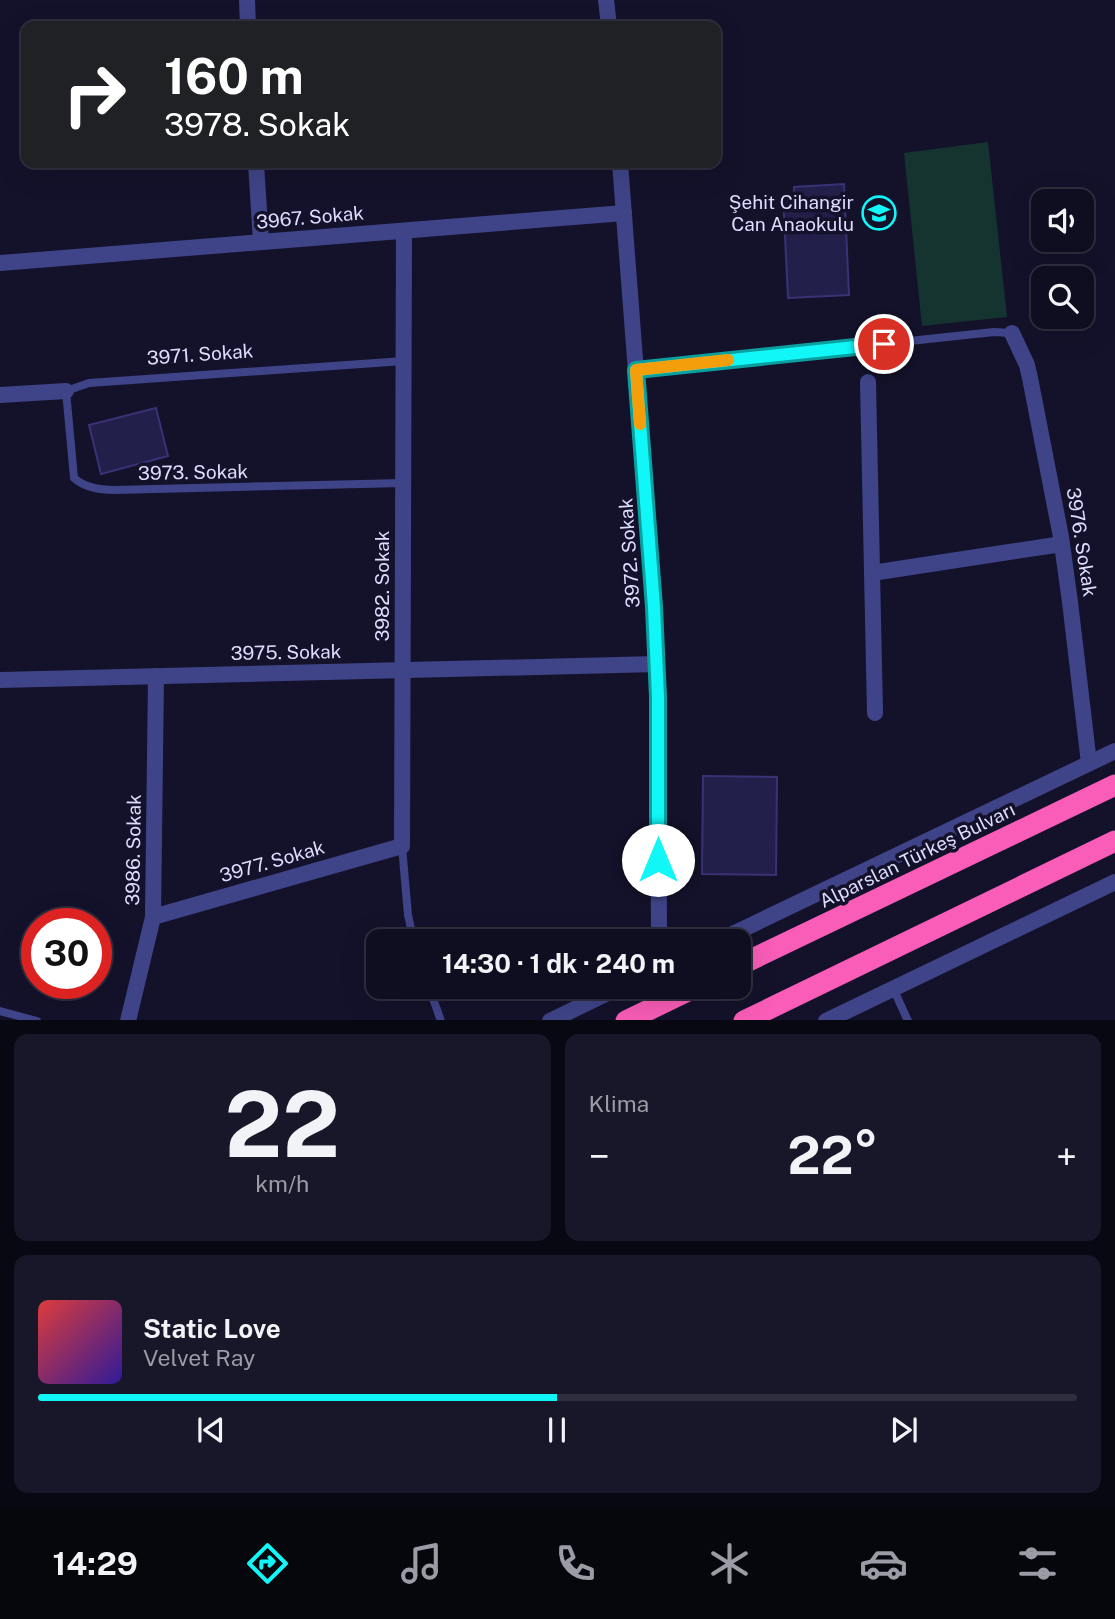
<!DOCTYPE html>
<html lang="tr">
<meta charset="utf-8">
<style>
:root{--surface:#0f0e20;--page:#181729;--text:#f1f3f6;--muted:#9b9ca5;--line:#2f2e3e;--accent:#11f6f6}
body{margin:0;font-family:"Public Sans",sans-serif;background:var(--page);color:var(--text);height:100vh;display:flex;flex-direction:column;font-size:26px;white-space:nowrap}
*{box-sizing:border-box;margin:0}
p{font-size:23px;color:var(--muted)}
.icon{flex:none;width:38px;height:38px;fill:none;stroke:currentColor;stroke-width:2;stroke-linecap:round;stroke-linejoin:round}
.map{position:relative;height:1020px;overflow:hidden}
.drawer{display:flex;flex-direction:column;gap:14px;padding:14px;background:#080812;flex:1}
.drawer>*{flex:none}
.hud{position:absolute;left:21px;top:21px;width:700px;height:147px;border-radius:14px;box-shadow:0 7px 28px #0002,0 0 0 2px var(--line);background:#202124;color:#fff;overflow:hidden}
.fabs{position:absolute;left:1031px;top:189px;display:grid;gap:14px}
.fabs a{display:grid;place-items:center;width:63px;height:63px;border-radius:14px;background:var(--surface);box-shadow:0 7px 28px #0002,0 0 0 2px var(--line);font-size:35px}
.speed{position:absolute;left:21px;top:908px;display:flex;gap:14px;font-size:35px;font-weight:700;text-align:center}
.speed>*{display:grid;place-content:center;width:91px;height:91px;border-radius:50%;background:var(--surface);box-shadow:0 7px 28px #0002,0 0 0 2px var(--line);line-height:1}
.speed .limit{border:10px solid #d22;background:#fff;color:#111}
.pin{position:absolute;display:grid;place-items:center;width:60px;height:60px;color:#fff;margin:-30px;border:4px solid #fff;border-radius:50%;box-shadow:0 2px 7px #0007}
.me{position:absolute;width:77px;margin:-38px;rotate:0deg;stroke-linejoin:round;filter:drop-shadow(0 0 5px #0008)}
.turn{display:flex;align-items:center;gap:24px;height:147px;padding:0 28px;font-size:32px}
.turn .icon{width:91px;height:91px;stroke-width:2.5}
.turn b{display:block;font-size:49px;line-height:60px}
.big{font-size:52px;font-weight:700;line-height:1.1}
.drawer .widget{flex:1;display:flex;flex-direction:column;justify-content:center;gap:10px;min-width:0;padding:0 24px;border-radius:14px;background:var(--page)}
.drawer .dial{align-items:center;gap:0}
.dial b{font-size:91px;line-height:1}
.song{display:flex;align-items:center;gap:21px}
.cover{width:84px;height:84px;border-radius:10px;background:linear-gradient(135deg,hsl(0 70% 55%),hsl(250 70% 35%))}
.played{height:7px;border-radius:4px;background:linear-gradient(90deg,var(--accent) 50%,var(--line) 50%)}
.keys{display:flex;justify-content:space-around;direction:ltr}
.heat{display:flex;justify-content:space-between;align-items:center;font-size:38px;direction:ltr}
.drawer .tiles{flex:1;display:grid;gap:14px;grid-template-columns:1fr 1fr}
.widget:last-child{grid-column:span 2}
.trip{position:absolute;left:366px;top:929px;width:385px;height:70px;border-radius:14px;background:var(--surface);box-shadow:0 7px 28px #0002,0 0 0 2px var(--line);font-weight:700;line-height:70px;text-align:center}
.tabs{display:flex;height:112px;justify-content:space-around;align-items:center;background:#06060d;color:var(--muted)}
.tabs .icon{width:49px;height:49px}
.tabs .active{color:var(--accent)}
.tabs b{font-size:32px;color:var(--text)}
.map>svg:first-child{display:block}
.green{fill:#153430}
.building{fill:#231f4b;stroke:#393276;stroke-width:2}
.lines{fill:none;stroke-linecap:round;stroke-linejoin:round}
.lane{stroke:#3f4488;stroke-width:8}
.street{stroke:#3f4488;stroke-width:16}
.highway{stroke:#f95db7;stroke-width:21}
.route-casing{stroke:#0ba0a0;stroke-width:18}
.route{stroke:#11f6f6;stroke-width:12}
.slow{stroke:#f59e0b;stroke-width:12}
.labels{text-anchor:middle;stroke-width:7;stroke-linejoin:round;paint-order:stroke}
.poi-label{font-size:19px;fill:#deddfe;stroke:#14122b;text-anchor:end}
.street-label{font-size:19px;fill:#deddfe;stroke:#14122b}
</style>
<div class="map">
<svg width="1115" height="1021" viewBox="0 0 1115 1021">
<rect width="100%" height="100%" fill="#14122b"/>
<path class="green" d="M988 142 1007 317 922 326 904 153Z"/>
<g class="building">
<path d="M844 184 849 295 788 298 783 195H794V187Z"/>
<path d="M156 408 168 456 101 474 89 425Z"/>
<path d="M703 776 777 777 776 875 702 874Z"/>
</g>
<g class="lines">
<g class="lane">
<path d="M636 370 994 332 1012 333"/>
<path d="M403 483 115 490C101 490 84 487 74 478L66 391 89 383 404 361"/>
<path d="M402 846 408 915 414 942"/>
<path d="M429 987 441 1021"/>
<path d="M893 988 908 1021"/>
<path d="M0 1011 37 1021"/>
</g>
<g class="street">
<path d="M247 0 248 26"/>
<path d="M606 0 609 26"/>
<path d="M256 163 261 242"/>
<path d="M620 163 654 607 658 697 659 942"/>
<path d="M0 263 624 213"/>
<path d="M1012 333 1027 365 1030 378 1061 537 1070 602 1089 763"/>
<path d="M868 382 875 713"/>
<path d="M0 395 66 391"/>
<path d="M872 573 1062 544"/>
<path d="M0 680 657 664"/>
<path d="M153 917 402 846 404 231"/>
<path d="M716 942 1115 751"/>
<path d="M128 1021 153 917 156 676"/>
<path d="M550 1021 620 987"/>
<path d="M826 1021 1115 882"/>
</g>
<g class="highway">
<path d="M738 966 1115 785"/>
<path d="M626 1021 696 987"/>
<path d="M744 1021 1115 841"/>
</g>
</g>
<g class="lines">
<defs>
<path id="route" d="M658 860V697L654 607 636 370 884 344"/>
</defs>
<use href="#route" class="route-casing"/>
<use href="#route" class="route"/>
<path class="slow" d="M640 424 636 370 728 360"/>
</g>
<defs>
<symbol id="school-ring" viewBox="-11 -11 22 22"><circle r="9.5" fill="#14122b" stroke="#11f6f6" stroke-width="1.5"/><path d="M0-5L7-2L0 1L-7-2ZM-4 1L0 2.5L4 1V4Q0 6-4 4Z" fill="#11f6f6"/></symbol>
</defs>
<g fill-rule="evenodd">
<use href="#school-ring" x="860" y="194" width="38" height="38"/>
</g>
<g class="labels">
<g class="poi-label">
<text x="854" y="209">Şehit Cihangir<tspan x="854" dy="22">Can Anaokulu</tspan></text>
</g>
<g class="street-label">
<text transform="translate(310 217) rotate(-5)" y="7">3967. Sokak</text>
<text transform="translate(200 354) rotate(-4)" y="7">3971. Sokak</text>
<text transform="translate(193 472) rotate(-1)" y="7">3973. Sokak</text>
<text transform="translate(1082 542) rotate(81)" y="7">3976. Sokak</text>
<text transform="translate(629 553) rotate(-94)" y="7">3972. Sokak</text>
<text transform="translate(382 586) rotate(-90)" y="7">3982. Sokak</text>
<text transform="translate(286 652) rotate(-1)" y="7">3975. Sokak</text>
<text transform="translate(133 850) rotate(-89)" y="7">3986. Sokak</text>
<text transform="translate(917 855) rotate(-26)" y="7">Alparslan Türkeş Bulvarı</text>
<text transform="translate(272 861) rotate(-16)" y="7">3977. Sokak</text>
</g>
</g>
</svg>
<div class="fabs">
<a><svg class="icon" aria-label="sound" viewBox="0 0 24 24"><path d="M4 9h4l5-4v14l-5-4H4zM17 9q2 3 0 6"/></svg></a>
<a><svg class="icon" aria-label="search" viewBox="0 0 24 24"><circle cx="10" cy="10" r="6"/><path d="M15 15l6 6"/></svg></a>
</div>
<div class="speed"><div class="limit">30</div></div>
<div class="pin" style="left:884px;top:344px;background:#d93025"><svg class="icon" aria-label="arrive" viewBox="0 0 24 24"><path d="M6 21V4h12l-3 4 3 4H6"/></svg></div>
<svg class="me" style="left:658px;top:860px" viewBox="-20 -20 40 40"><circle r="19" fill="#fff"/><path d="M0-13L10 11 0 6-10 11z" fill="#11f6f6"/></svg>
<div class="trip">14:30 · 1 dk · 240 m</div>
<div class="hud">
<div class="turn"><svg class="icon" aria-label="right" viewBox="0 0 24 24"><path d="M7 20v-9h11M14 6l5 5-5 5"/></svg><div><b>160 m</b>3978. Sokak</div></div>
</div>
</div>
<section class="drawer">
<div class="tiles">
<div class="widget dial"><b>22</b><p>km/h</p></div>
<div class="widget"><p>Klima</p>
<div class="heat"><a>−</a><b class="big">22°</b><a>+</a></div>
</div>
<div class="widget">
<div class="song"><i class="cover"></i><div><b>Static Love</b><p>Velvet Ray</p></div></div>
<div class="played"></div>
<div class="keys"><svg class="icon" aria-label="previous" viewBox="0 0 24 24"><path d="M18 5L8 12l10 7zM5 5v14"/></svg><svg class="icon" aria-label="pause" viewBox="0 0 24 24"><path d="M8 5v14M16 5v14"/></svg><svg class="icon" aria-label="next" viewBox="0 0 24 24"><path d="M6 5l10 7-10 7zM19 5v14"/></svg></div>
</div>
</div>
</section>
<nav class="tabs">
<b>14:29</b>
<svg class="icon active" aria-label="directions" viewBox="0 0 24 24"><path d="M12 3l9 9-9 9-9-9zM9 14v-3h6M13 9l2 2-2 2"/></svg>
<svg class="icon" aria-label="music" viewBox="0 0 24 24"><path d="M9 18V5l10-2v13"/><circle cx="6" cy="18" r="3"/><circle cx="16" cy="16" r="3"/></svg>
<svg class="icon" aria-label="phone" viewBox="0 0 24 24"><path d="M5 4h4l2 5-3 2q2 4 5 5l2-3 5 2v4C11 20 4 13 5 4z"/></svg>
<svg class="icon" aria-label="climate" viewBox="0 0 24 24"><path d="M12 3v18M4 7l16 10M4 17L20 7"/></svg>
<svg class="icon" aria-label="car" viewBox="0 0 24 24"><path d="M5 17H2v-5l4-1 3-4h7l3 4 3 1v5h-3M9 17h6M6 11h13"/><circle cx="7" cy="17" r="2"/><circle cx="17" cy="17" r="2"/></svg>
<svg class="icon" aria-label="filters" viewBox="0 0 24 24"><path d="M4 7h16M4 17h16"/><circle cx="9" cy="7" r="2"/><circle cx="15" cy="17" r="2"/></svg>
</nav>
